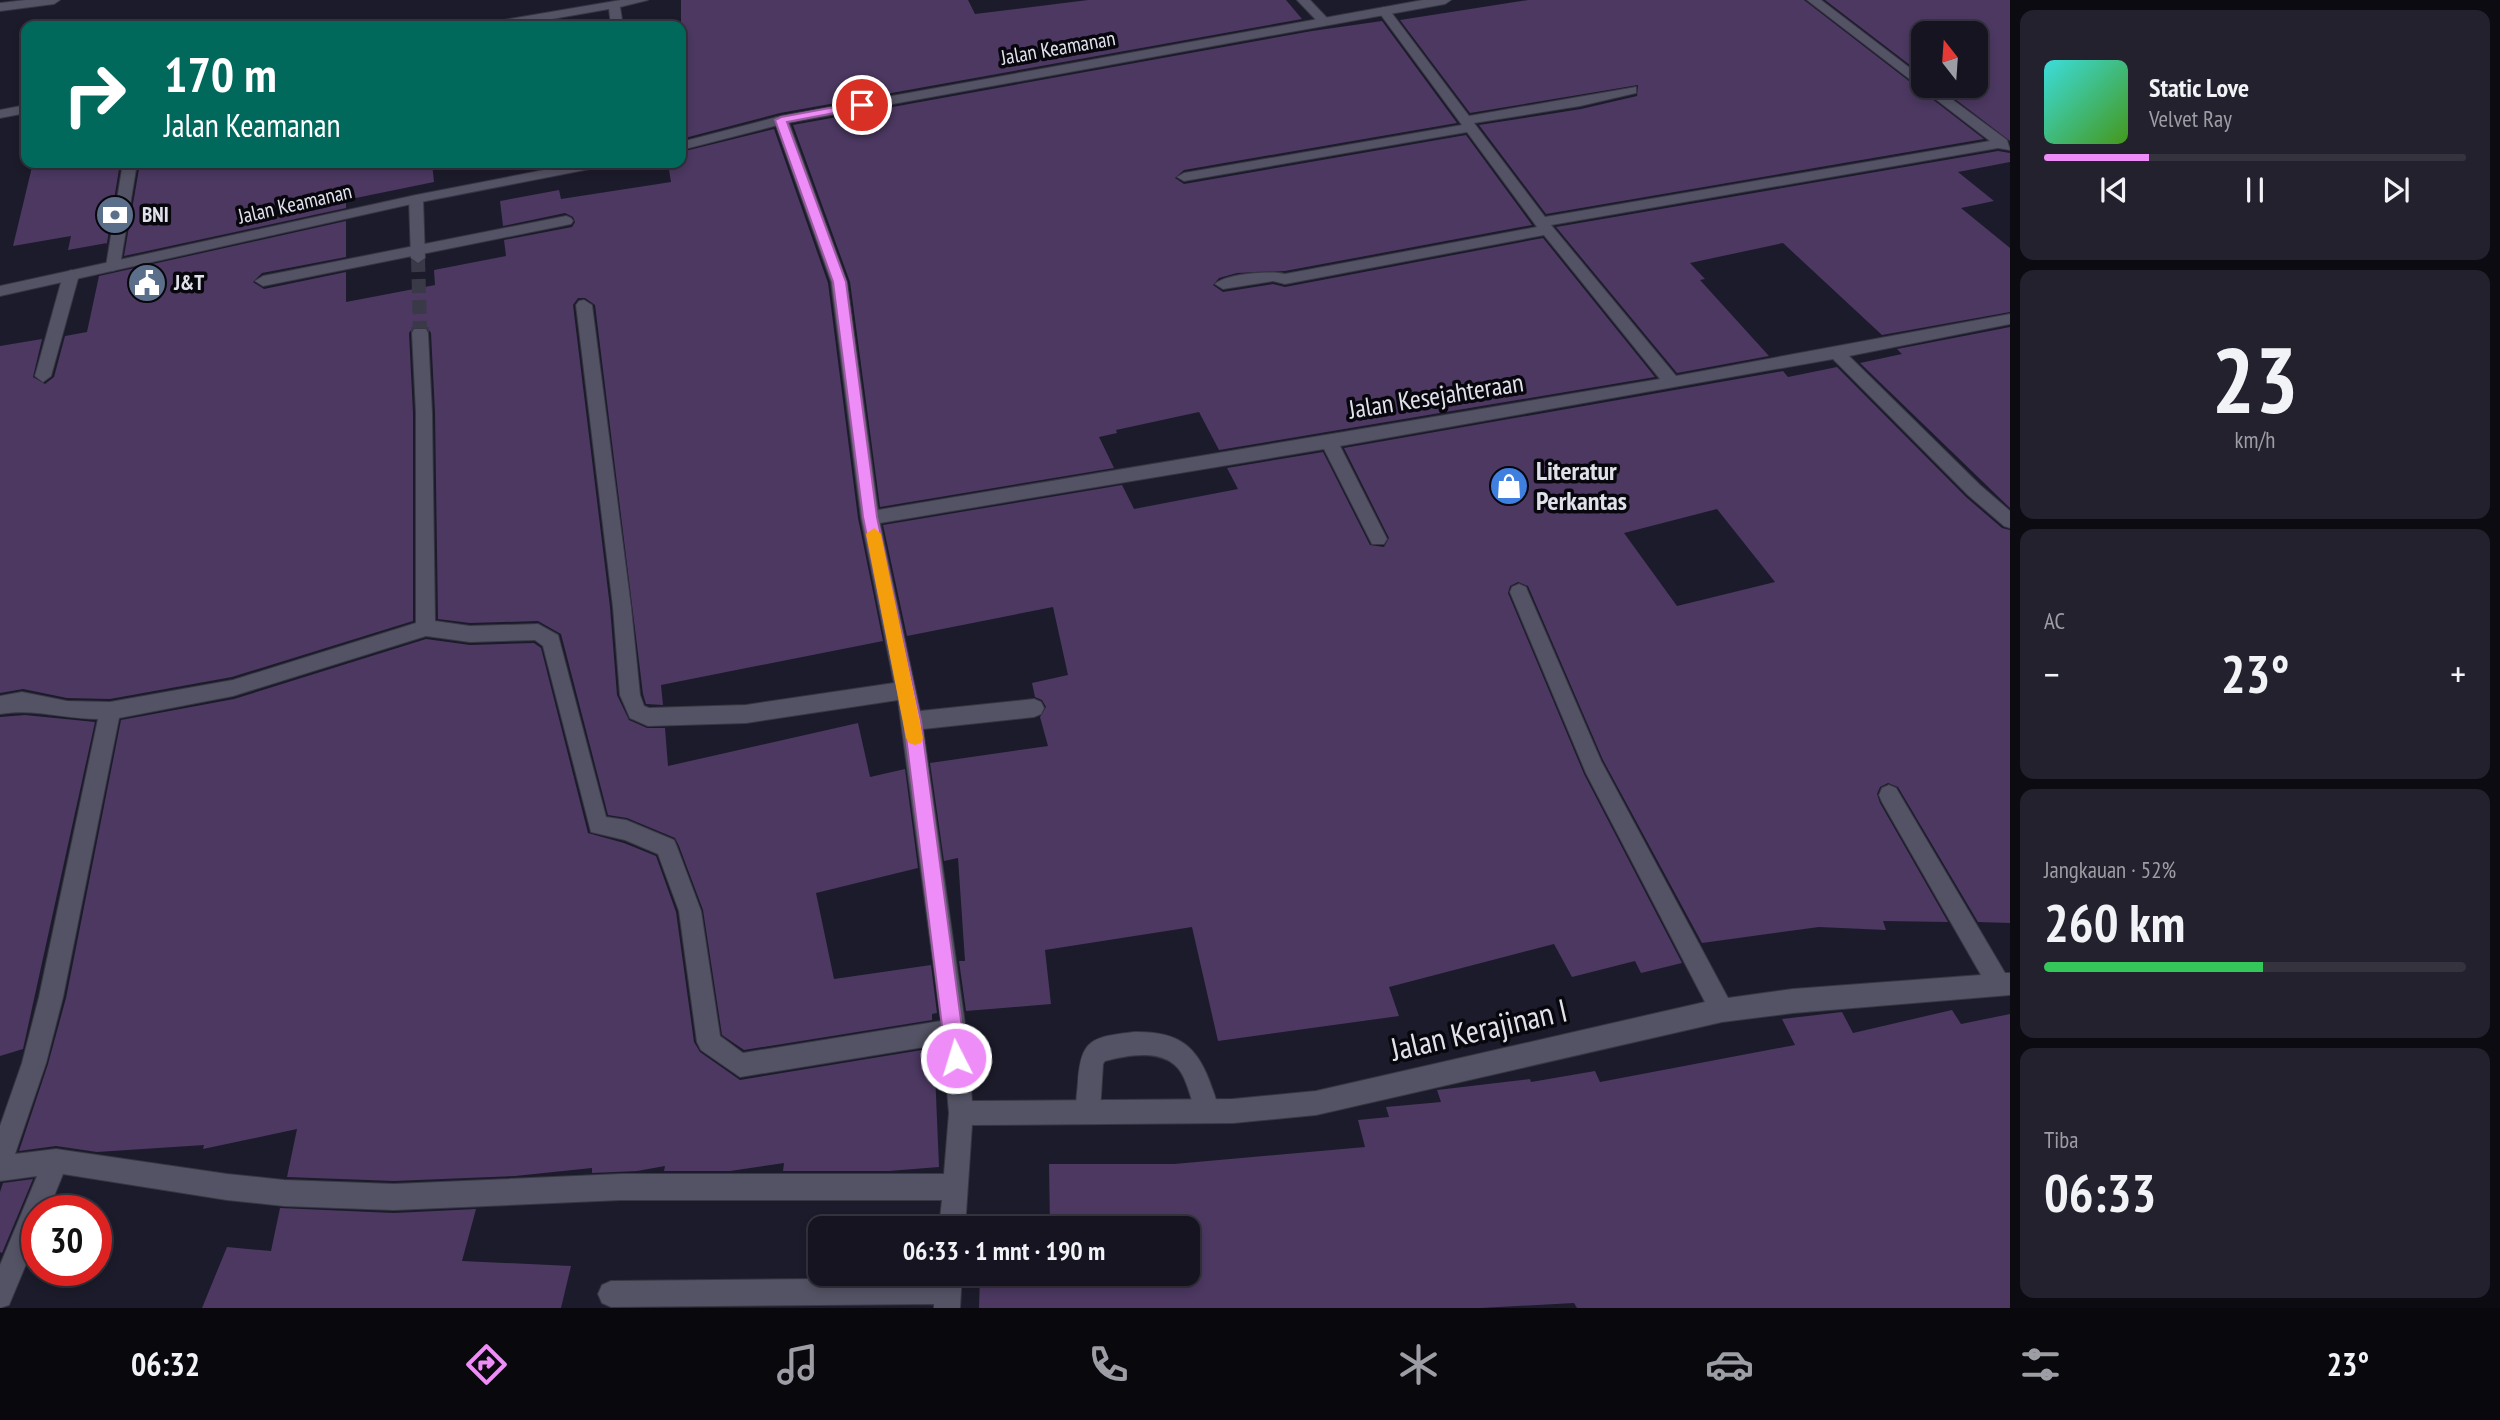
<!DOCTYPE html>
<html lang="id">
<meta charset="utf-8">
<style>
:root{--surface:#151420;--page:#22212d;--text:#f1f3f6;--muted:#9d9ea5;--line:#34333e;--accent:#ee8cf8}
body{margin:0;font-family:"PT Sans Narrow",sans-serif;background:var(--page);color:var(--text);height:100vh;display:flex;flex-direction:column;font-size:26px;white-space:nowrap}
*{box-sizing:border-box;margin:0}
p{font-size:23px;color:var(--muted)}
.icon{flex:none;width:38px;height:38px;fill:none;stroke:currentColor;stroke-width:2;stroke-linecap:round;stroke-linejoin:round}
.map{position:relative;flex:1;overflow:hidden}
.side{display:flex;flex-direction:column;gap:10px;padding:10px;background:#0c0b12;width:490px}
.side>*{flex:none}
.hud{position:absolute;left:21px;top:21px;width:665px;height:147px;border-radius:14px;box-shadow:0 4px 10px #0003,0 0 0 2px var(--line);background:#00695c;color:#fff;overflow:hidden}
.needle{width:46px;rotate:343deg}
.buttons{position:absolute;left:1911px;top:21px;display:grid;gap:14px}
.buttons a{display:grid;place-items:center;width:77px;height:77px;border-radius:14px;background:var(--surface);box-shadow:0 4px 10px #0003,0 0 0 2px var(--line);font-size:35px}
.speed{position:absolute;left:21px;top:1195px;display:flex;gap:14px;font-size:35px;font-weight:700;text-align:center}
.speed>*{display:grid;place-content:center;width:91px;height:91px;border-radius:50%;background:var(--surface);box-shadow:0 4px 10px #0003,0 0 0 2px var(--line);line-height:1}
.speed .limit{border:10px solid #d22;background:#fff;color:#111}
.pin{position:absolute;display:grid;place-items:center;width:60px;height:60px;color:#fff;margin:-30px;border:4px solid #fff;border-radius:50%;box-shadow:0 2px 7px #0007}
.me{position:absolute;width:77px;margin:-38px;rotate:355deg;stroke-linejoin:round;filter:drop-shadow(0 0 5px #0008)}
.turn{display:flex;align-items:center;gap:24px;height:147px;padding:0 28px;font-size:32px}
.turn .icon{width:91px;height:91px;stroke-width:2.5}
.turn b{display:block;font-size:49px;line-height:60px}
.big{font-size:52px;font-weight:700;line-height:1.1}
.side .widget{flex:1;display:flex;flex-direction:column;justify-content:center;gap:10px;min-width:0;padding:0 24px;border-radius:14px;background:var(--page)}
.side .dial{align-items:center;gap:0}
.dial b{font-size:91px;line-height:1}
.song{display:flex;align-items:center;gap:21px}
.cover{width:84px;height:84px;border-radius:10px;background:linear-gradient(135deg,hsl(180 70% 55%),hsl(100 70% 35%))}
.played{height:7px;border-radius:4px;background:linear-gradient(90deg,var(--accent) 25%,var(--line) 25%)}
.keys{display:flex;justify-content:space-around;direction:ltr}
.heat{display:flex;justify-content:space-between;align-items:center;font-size:38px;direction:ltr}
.charge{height:10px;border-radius:5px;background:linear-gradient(90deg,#34c759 52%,var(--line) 0)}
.trip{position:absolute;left:808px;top:1216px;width:392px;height:70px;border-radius:14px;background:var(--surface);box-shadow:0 4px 10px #0003,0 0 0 2px var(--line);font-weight:700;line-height:70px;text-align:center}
.tabs{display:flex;height:112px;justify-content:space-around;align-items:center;background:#08080d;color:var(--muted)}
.tabs .icon{width:49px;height:49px}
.tabs .on{color:var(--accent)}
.tabs b{font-size:32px;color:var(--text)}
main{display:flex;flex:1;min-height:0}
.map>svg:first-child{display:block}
.building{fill:#4c3861;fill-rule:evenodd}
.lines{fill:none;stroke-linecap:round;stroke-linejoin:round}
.minor-tunnel-far1{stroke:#3a3948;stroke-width:14;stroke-dasharray:14 7;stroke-linecap:butt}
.minor-tunnel{stroke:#3a3948;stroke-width:18;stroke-dasharray:18 9;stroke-linecap:butt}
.service-casing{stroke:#373643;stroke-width:2}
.minor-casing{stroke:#373643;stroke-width:2}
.tertiary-casing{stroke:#373643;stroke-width:2}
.service{fill:#545365;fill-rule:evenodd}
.minor{fill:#545365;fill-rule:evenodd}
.tertiary{fill:#545365;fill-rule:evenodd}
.route{fill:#ee8cf8;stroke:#9b5ba1;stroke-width:2}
.slow{fill:#f59e0b}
.labels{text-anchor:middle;stroke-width:7;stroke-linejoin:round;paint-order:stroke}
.far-street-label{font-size:21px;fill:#e1e1ec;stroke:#07070d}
.far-poi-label{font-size:21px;font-weight:bold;fill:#e1e1ec;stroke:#07070d;text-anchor:start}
.street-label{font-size:26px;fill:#e1e1ec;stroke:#07070d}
.poi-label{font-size:26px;font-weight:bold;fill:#e1e1ec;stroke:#07070d;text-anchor:start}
.near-street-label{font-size:32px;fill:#e1e1ec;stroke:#07070d}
</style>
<main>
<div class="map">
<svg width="2010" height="1308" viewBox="0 0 2010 1308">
<rect width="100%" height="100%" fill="#1c1b2b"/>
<g class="building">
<path d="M681 0H968L975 14 1088 0H1286L1302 19 780 113 681 139Z"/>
<path d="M1528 0H1804L1984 139 1546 214 1479 125 1581 109 1637 96 1638 85 1470 113 1400 20Z"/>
<path d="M1825 0H2010V141L1938 86H1976V33H1923V75Z"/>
<path d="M1382 21 1457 123 1184 170 1175 178 1184 184 1466 135 1532 225 1285 271 1237 273 1219 278 1213 285 1223 292 1273 284 1285 287 1543 238 1655 377 1219 450 1199 412 1116 430 1117 433 1099 437 1114 468 880 507 850 282 793 125 1312 31Z"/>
<path d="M774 129 828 283 858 518 883 641 661 685 663 705 646 704 643 694 595 305 585 298H578L573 305 610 607 617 695 629 720 647 728H665L668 766 858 723 870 777 905 769 918 868 816 893 834 979 931 965 937 1013 932 1014V1020L744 1050 722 1035 703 910 679 846 675 838 627 818 608 815 561 634 538 621 470 623 438 619 435 413 431 333 426 326H414L409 333 413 413V621L232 677 110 699 67 698 23 689 0 693V346L42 339 33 377 45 384 54 377 65 336 87 332 99 276 346 221V257L262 273 253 282 264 289 346 272V302L435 285 434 270 506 256 504 240 572 227 575 222 573 217 565 213 503 226 500 201 559 190 561 199 671 182 668 163H681V152Z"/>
<path d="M1998 151 2010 153V162L1958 172 1994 201 1961 208 2010 248V312L1882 335 1783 243 1690 263 1705 279 1700 280 1769 356 1677 373 1556 227Z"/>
<path d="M56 163H128L119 169 104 261 107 243 68 250 71 236 13 246 32 167Z"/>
<path d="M130 163H432L434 182 346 200V208L124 256 139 169Z"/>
<path d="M2010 327V508L1860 363 1902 354 1897 349Z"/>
<path d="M1837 367 1966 497 2002 528 2010 530V923L1978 922 1898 787 1888 783 1880 787 1877 794 1880 803 1948 922 1883 921 1886 930 1819 927 1702 943 1603 760 1528 586 1518 582 1510 586 1508 593 1584 774 1682 963 1641 973 1635 961 1572 977 1554 944 1389 987 1399 1016 1218 1041 1192 927 1045 950 1051 1004 966 1011 959 961H965L958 858 944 861 930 763 1048 746 1040 717 1046 707 1042 700 1035 697 1032 683 1068 675 1053 607 907 636 883 525 1122 485 1134 509 1238 489 1227 468 1323 452 1370 545 1384 547 1389 538 1344 448 1783 371 1788 377ZM1717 509 1775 582 1677 606 1624 533Z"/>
<path d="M426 639 470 645 534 643 541 648 588 833 624 843 656 856 676 912 694 1042 700 1052 740 1080 934 1048 939 1167 889 1171H783L784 1163 730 1171H664L665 1166 637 1171 592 1173V1168L515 1176 394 1181 287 1177 297 1129 203 1149 204 1145 97 1152 56 1146 19 1151 48 1064 66 998 121 720 234 699Z"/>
<path d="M25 715 95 722 23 1049 0 1056V717Z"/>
<path d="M1952 1010 1961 1024 2010 1014V1308H1577L1574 1303 1481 1308H979L980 1274H1188V1228H981L982 1223 1050 1226 1049 1164H1174L1365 1147 1358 1120 1389 1117 1386 1107 1441 1102 1437 1090 1530 1079 1531 1082 1595 1071 1600 1082 1795 1045 1782 1019 1842 1012 1853 1033Z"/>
<path d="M33 1179 2 1253 0 1252V1192L3 1183Z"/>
<path d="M280 1208 394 1213 476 1209 462 1261 571 1266 561 1308H202L227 1247 271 1251Z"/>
</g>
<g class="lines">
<path class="minor-tunnel-far1" d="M418 258 420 329"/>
<path class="minor-tunnel" d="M420 327V333"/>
<defs>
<g id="service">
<path d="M566 216 571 218 573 221 571 224 263 286 255 281 263 276Z"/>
<path d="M1134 1032C1179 1031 1198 1046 1212 1088 1216 1099 1220 1108 1216 1120L1207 1123 1198 1120C1193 1106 1190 1091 1184 1078 1171 1047 1131 1054 1105 1061L1103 1064 1100 1112 1097 1121 1088 1124 1079 1121C1074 1108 1077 1096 1078 1082 1081 1038 1093 1037 1134 1032Z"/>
</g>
<g id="minor">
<path d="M26 0H60L54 4 0 11V3Z"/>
<path d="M621 0H648L620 7 623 26H611L609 9 512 26H486L492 22Z"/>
<path d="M1297 0H1310L1329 20 1319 23Z"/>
<path d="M1807 0H1821L1923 78V86H1934L2007 140 2010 150 1998 148 1551 225 1676 376 2010 314V324L1849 356 1980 485 2010 511V528L2004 526 1968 495 1833 359 1340 446 1387 539 1384 544H1372L1324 449 880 523 920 711 1034 699 1041 702 1044 708 1041 714 1034 717 923 729 966 1031 972 1101 1233 1099 1316 1091 1705 1002 1586 773 1510 592 1512 587 1519 584 1526 587 1528 592 1601 761 1728 998 1793 989 1981 975 1882 802 1879 795 1882 788 1889 785 1896 788 2005 973H2010V995L1793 1013 1722 1022 1316 1115 1233 1123 972 1125 965 1228H939L942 1200H621L394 1210 284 1206 227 1200 63 1174 48 1211H37V1238L9 1305 0 1308V1265L37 1176 0 1181V1126L22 1063 39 997 98 719C65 719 33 708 0 714V696L22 692 67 701 110 702 233 680 416 623V413L412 333 414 329H426L428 333 432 413 435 621 470 626 538 624 558 635 606 817 626 820 674 840 677 847 701 911 720 1036 743 1053 941 1021 898 700 746 723 648 726 630 718 620 695 613 607 576 305 579 301 584 300 592 305 631 607 640 695 644 706 649 708 746 705 894 683 861 518 831 282 774 120 776 117H786L788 120 847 282 878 510 1660 379 1544 235 1285 284 1273 281 1223 289 1215 284C1225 274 1271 270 1285 274L1537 227 1467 132 1184 181 1177 177 1184 173 1462 125 1378 11 1384 7 1388 8 1469 116 1636 87V93L1580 106 1474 123 1545 217 1990 141ZM426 636 470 642 535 640 543 646 591 832 625 840 658 854 679 911 697 1042 701 1050 740 1077 943 1044 949 1113 944 1174H621L394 1184 284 1180 227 1174 56 1149 15 1154 46 1063 63 997 119 718 233 696Z"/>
<path d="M26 105V113L0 118V110Z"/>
<path d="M129 165 136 169 120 266 113 271 106 266 122 169Z"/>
<path d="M416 195 423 199 425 258 418 263 411 258 409 199Z"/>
<path d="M71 270 79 275 51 376 43 382 35 376 63 275Z"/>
<path d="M936 1274H962L960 1308H934V1304L611 1307 602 1303 598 1294 602 1285 611 1281 936 1278Z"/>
</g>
<g id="tertiary">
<path d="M1423 0H1451L1445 4 782 124 681 150V142L781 116Z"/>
<path d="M580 163H607L600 167 416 203 0 296V286L416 195Z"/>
</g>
</defs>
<use href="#service" class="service-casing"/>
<use href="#minor" class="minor-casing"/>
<use href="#tertiary" class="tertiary-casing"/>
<use href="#service" class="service"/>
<use href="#minor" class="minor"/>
<use href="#tertiary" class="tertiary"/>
</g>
<path class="route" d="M862 102 866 103V107L787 122 846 282 877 517 921 721 966 1058 963 1065 956 1068 949 1065 946 1058 904 721 863 517 833 282 775 120 781 117Z"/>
<path class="slow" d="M874 528 881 534 923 738 921 743 915 745 909 743 906 738 866 534Z"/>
<defs>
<symbol id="bank-disc" viewBox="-11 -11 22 22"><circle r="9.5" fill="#5c6f8a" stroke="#07070d"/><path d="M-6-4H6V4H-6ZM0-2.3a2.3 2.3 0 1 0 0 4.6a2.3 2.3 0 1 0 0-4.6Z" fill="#fff"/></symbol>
<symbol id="civic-disc" viewBox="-11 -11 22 22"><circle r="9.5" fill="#5c6f8a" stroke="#07070d"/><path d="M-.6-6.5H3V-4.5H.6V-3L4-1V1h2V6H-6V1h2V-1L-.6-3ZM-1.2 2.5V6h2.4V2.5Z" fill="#fff"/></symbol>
<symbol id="shop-disc" viewBox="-11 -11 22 22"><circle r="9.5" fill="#3f7fe0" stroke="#07070d"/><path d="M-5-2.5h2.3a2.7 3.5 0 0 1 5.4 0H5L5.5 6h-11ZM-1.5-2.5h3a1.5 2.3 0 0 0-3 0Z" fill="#fff"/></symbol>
</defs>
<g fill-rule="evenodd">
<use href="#bank-disc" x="93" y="193" width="44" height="44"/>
<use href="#civic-disc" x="125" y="261" width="44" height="44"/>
<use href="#shop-disc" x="1487" y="464" width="44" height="44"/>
</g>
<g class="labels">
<g class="far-street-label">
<text transform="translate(1058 48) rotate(-10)" y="7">Jalan Keamanan</text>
<text transform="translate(295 204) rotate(-13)" y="7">Jalan Keamanan</text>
</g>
<g class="far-poi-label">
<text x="142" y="222">BNI</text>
<text x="174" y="290">J&amp;T</text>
</g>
<g class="street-label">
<text transform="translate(1436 396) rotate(-9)" y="9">Jalan Kesejahteraan</text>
</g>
<g class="poi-label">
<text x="1536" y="480">Literatur<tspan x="1536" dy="30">Perkantas</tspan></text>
</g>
<g class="near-street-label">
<text transform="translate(1479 1030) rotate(-13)" y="11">Jalan Kerajinan I</text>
</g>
</g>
</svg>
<div class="buttons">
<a><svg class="needle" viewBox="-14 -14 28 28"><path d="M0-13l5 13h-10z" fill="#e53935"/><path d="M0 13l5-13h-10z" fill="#9d9ea5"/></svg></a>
</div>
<div class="speed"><div class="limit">30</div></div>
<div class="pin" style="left:862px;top:105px;background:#d93025"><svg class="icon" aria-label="arrive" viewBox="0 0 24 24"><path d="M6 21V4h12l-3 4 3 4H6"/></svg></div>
<svg class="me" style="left:956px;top:1058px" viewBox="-20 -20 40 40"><circle r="17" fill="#ee8cf8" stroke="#fff" stroke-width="3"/><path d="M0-11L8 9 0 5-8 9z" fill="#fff"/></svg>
<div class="trip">06:33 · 1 mnt · 190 m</div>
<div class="hud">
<div class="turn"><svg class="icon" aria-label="right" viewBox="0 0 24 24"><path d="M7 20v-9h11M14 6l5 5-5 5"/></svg><div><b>170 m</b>Jalan Keamanan</div></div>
</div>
</div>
<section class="side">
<div class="widget">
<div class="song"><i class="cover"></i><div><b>Static Love</b><p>Velvet Ray</p></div></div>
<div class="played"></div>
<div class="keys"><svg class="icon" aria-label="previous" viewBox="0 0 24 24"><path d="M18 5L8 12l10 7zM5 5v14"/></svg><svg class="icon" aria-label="pause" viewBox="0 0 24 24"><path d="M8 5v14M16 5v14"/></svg><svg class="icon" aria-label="next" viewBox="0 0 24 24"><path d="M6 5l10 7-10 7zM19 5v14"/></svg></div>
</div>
<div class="widget dial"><b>23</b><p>km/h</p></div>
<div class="widget"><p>AC</p>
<div class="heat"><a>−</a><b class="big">23°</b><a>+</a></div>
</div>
<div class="widget"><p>Jangkauan · 52%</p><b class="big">260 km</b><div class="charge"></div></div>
<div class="widget"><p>Tiba</p><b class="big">06:33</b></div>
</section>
</main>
<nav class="tabs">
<b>06:32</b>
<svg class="icon on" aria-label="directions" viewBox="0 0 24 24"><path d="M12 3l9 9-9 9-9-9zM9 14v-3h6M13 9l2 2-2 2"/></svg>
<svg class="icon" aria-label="music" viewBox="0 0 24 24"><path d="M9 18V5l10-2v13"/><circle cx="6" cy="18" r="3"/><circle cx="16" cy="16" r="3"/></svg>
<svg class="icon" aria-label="phone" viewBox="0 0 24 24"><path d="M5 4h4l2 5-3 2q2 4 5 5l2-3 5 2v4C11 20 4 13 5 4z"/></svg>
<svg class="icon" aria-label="climate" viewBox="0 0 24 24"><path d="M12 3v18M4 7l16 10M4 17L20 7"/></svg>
<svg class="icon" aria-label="car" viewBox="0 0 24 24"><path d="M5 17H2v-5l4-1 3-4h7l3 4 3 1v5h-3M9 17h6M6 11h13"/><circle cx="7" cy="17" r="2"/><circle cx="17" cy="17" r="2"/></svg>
<svg class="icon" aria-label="filters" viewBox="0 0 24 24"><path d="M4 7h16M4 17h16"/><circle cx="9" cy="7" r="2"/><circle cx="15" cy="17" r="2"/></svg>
<b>23°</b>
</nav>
